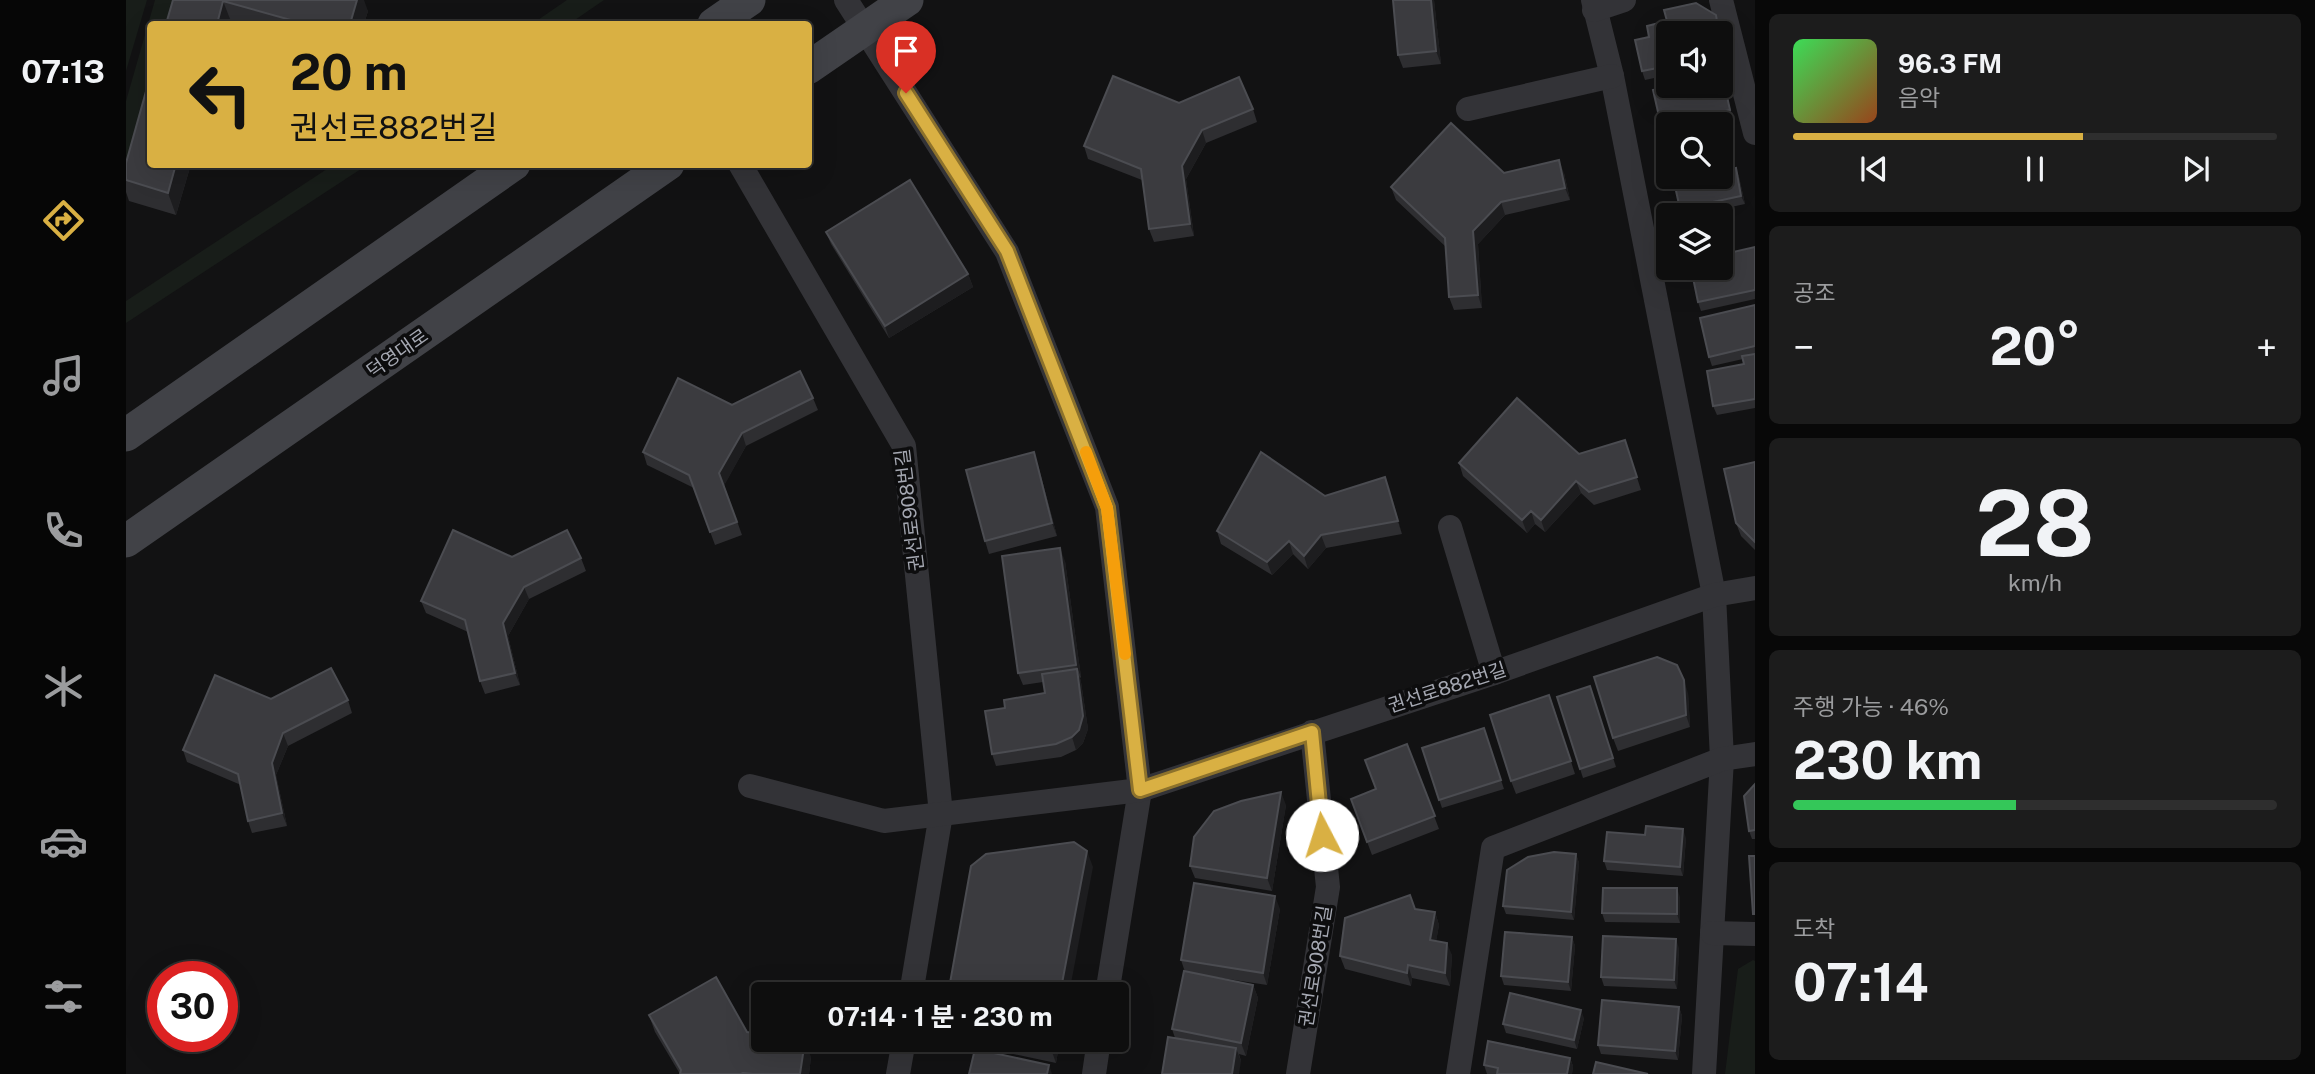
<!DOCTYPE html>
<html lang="ko">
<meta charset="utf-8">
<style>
:root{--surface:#0e0e0e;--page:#1c1c1c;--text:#f1f3f6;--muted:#9b9c9e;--line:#2e2e2e;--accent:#d9b043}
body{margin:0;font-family:"Public Sans","Noto Sans KR",sans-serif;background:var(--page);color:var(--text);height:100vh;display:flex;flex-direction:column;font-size:26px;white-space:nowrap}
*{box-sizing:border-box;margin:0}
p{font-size:23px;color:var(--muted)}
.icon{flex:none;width:38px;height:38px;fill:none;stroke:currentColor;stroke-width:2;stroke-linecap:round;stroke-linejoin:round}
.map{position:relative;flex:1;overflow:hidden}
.panel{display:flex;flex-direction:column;gap:14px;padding:14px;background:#080808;width:560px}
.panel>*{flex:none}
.top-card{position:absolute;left:21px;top:21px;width:665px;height:147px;border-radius:7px;box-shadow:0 7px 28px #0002,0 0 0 2px var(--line);background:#d9b043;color:#111;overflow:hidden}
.fabs{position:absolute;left:1530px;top:21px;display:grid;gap:14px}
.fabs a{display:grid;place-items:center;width:77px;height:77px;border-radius:7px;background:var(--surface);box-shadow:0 7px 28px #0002,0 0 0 2px var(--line);font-size:35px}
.speed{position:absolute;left:21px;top:961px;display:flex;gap:14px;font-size:35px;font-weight:700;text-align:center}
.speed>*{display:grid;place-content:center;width:91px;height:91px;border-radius:50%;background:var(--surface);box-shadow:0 7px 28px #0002,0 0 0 2px var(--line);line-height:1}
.speed .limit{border:10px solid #d22;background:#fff;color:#111}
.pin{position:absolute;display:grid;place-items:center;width:60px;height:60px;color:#fff;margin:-72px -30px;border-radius:50% 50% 50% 0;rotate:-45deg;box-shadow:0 0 7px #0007}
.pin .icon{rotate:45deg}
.me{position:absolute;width:77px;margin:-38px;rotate:355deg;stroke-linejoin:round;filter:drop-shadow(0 0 5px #0008)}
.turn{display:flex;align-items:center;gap:24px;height:147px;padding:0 28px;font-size:32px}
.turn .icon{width:91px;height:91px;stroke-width:2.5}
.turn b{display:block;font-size:49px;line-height:60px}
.big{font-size:52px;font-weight:700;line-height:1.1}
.panel .card{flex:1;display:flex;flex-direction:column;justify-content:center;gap:10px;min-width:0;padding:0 24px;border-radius:10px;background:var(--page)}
.panel .dial{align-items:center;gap:0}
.dial b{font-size:91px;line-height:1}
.song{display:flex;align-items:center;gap:21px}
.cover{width:84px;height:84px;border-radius:10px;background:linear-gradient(135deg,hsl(130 70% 55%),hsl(20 70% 35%))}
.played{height:7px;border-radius:4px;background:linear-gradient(90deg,var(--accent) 60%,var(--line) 60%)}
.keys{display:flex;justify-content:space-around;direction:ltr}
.heat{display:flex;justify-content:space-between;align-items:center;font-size:38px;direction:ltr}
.charge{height:10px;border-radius:5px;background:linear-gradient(90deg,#34c759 46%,var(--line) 0)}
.trip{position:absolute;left:625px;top:982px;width:378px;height:70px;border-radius:7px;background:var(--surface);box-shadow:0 7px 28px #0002,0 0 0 2px var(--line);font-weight:700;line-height:70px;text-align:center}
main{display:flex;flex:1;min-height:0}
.tabs{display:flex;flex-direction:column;width:126px;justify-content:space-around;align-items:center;background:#060606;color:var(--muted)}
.tabs .icon{width:49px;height:49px}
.tabs .active{color:var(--accent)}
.tabs b{font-size:32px;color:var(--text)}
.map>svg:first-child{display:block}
.green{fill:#181d19}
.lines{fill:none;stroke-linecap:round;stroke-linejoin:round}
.street{stroke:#333337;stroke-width:24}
.secondary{stroke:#414247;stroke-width:33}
.wall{fill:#2e2e31}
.shaded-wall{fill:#1d1d1f}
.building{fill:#3b3b3f;stroke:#4b4c51;stroke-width:2}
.route-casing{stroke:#8d722c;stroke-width:18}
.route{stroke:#d9b043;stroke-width:12}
.slow{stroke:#f59e0b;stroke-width:12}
.labels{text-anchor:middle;stroke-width:7;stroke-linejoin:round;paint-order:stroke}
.street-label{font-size:19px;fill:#a5a8b2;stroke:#0d0d0e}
</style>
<main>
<nav class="tabs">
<b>07:13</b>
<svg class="icon active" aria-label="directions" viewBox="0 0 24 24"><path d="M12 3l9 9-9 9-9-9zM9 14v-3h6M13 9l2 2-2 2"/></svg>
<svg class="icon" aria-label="music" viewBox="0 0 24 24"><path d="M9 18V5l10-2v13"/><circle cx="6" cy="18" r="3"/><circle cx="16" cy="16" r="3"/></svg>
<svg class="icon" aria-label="phone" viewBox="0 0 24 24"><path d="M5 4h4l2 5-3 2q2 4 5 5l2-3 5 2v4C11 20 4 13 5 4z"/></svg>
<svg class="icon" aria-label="climate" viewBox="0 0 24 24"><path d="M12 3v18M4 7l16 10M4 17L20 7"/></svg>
<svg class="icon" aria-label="car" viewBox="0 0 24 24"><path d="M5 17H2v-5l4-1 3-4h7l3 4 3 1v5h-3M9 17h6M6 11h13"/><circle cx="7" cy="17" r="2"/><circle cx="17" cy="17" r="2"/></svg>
<svg class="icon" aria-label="filters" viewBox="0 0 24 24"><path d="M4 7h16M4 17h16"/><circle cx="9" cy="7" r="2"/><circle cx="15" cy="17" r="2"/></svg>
</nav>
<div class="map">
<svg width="1629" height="1074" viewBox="0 0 1629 1074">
<rect width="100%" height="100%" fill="#121213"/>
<g class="green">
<path d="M0 0H21L0 71Z"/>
<path d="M29 0H53L46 24H24V98L0 184V101Z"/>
<path d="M441 0H478L443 24H406Z"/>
<path d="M207 165H241L0 323V301Z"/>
<path d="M1627 960 1629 961V1074H1599L1612 969Z"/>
</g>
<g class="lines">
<g class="street">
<path d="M720 0 881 252 981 507 1014 790 981 994"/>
<path d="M1467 0 1486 76 1588 595 1596 759 1578 1074"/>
<path d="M1595 0 1629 133"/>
<path d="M1468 10 1498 0"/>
<path d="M1342 109 1486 76"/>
<path d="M614 164 778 446 815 814 785 994"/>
<path d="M1324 527 1368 673"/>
<path d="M624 786 758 821 1014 790 1368 673 1588 595 1629 588"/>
<path d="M1586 933 1629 934"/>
<path d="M772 1074 778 1040"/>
<path d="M968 1074 973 1040"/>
<path d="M1172 1074 1202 887 1186 732"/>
<path d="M1332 1074 1367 848 1596 759 1629 754"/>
</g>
<g class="secondary">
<path d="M588 24 623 0"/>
<path d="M682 68 781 0"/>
<path d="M0 435 388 164"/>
<path d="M0 541 542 164"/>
</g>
</g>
<g class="wall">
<path d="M47 0H231L242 11 238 24H108Z"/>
<path d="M1267 0H1308L1315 64 1277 68 1272 55Z"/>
<path d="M1570 3 1590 15 1593 24 1601 62 1594 64V33H1542V75L1519 80 1516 71 1509 40 1523 37 1521 26 1541 21 1538 10Z"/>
<path d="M1545 86H1590L1592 94 1600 92 1607 119 1583 124H1542V133L1538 134 1535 125Z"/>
<path d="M1053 103 1127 109 1131 122 1080 143 1060 179 1068 236 1028 242 1023 229 1016 180 962 159 958 146Z"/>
<path d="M1594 153 1599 170 1610 168 1613 177 1619 204 1568 215H1556L1554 209Z"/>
<path d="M0 163 24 164H65L50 215 3 201 0 192Z"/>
<path d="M1378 173H1438L1444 200 1379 215 1352 244 1356 308 1328 310 1323 297 1320 247 1270 200 1265 187Z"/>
<path d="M700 232 842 274 847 287 763 338 705 244Z"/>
<path d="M1629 247V299L1575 311 1572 302Z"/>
<path d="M1629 305V408L1591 415 1587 406 1618 364 1617 359 1586 366 1583 357Z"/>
<path d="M687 398 692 410 620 446 598 485 616 535 589 545 568 488 521 465 517 452 606 405Z"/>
<path d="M1499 440 1515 490 1468 505 1455 493 1419 532 1409 524 1401 533 1337 476 1333 463 1453 454Z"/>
<path d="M1629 462V550L1615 536 1610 523Z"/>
<path d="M912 465 931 536 863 554 859 541Z"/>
<path d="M1259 477 1276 534 1200 548 1182 569 1167 554 1146 575 1095 544 1091 531Z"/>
<path d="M386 557 455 558 460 571 403 599 382 636 394 685 359 694 354 681 342 632 300 613 295 601Z"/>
<path d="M939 561 955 677 954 678 955 682 962 729 957 743 950 750 935 757 870 766 866 754 879 708 919 693 917 682 897 685 892 673Z"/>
<path d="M1464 686 1490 767 1457 778 1431 697Z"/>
<path d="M1562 693 1564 727 1492 751 1487 738Z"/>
<path d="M145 699 222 700 226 713 162 746 150 775 161 826 126 833 122 821 115 785 61 762 57 750Z"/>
<path d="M1428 708 1449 774 1390 794 1385 781Z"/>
<path d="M1358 728 1378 789 1316 808 1296 748Z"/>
<path d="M1281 744 1313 829 1246 855 1225 799 1250 789Z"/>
<path d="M1629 784V839H1626L1623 831Z"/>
<path d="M1160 805 1146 891 1069 878 1064 866Z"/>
<path d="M1519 835 1560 838 1557 876 1481 870 1478 861Z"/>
<path d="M1450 854 1453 863 1448 920 1380 914 1377 906Z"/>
<path d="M1554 897V923L1479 922 1476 913Z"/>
<path d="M1154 909 1141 985 1082 976 1127 985 1132 998 1120 1056 1113 1054 1115 1061 1049 1038 1046 1029 1059 972 1055 960Z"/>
<path d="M1290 909 1309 912 1313 925 1310 941 1326 955 1324 986 1286 978 1285 986 1219 969 1214 956Z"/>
<path d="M1446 937 1449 946 1445 991 1378 985 1375 976Z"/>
<path d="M1553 948 1551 989 1478 986 1475 977Z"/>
<path d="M1553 1007 1556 1016 1552 1060 1475 1054 1472 1045Z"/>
<path d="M523 1015 621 1032 685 1057 683 1074H554L529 1032Z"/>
<path d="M1458 1018 1451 1049 1380 1033 1377 1024Z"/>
<path d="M822 1040H934L930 1063Z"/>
<path d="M1444 1058 1447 1066 1446 1074H1361L1358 1065Z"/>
</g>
<g class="shaded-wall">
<path d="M231 0H238L242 11 238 24H224Z"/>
<path d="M1305 0H1308L1315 64 1310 51Z"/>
<path d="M97 1 106 24H91Z"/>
<path d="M1590 15 1593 24 1601 62 1597 53 1594 33H1593Z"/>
<path d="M1076 130 1080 143 1060 179 1068 236 1064 224 1056 166Z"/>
<path d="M1433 160 1438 173 1444 200 1439 188Z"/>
<path d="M50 164H65L50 215 42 193Z"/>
<path d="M1610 168 1613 177 1619 204 1615 196Z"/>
<path d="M1375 202 1379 215 1352 244 1356 308 1352 295 1347 231Z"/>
<path d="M842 274 847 287 763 338 759 326Z"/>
<path d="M616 433 620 446 598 486 593 473Z"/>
<path d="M908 452 912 465 931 536 926 523Z"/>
<path d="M1259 477 1264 489 1276 534 1272 521Z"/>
<path d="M1450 481 1455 493 1419 532 1415 520Z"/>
<path d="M1405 511 1409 524 1401 533 1396 520Z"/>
<path d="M1195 535 1200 548 1182 569 1178 556Z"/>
<path d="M1163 541 1167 554 1146 575 1141 562Z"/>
<path d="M934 548 939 561 955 677 950 665Z"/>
<path d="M398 587 403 599 382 636 394 685 389 673 377 623Z"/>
<path d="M951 669 955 682 962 729 957 743 950 750 946 737Z"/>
<path d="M1558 680 1562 693 1564 727 1560 715Z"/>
<path d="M157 733 162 746 150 775 161 826 156 813 146 763Z"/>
<path d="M1155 792 1160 805 1146 891 1141 878Z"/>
<path d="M1557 829 1560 838 1557 876 1554 867Z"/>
<path d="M961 851 967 867 943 994H934Z"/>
<path d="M1450 854 1453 863 1448 920 1445 912Z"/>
<path d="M1551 888 1554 897V923L1551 914Z"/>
<path d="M1149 896 1154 909 1141 985 1137 973Z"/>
<path d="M1309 912 1313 925 1308 953 1304 940Z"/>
<path d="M1446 937 1449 946 1445 991 1442 982Z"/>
<path d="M1550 939 1553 948 1551 989 1548 980Z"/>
<path d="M1321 943 1326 955 1324 986 1319 973Z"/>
<path d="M1282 965 1286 978 1285 986 1281 973Z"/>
<path d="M1127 985 1132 998 1120 1056 1115 1043Z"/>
<path d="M1553 1007 1556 1016 1552 1060 1549 1051Z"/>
<path d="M1455 1010 1458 1018 1451 1049 1448 1040Z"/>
<path d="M925 1040H934L930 1063 924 1046Z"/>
<path d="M679 1041 685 1057 683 1074H674Z"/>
<path d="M1110 1048 1115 1061 1113 1074H1106Z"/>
<path d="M1444 1058 1447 1066 1446 1074H1441Z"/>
<path d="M923 1065 926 1074H921Z"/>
</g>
<g class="building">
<path d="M47 0H231L224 24H179L97 1 91 24H40Z"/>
<path d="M1267 0H1305L1310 51 1272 55Z"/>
<path d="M1570 3 1590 15 1593 33H1542V66L1516 71 1509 40 1523 37 1521 26 1541 21 1538 10Z"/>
<path d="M1594 38 1597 53 1594 54Z"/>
<path d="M987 76 1053 103 1113 77 1127 109 1076 130 1056 166 1064 224 1023 229 1015 169 958 146Z"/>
<path d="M24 77V164H50L42 193 0 180V163Z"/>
<path d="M1545 86H1589L1591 94 1600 92 1604 110 1535 125 1527 90Z"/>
<path d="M1325 123 1378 173 1433 160 1439 188 1375 202 1347 231 1352 295 1323 297 1319 238 1265 187Z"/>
<path d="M1594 153 1598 170 1610 168 1615 196 1554 209 1547 177H1594Z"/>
<path d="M784 180 842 274 759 326 700 232Z"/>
<path d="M1629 247V290L1572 302 1565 268H1594V255Z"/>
<path d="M1629 305V346L1583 357 1574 318Z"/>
<path d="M1629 354V399L1587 406 1581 371 1618 364 1616 356Z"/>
<path d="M674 371 687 398 616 433 593 473 611 522 584 532 563 475 517 452 552 378 606 405Z"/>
<path d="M1391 398 1453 454 1499 440 1511 477 1463 492 1450 481 1415 520 1405 511 1396 520 1333 463Z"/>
<path d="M908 452 926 523 859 541 840 470Z"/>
<path d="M1135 452 1199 496 1259 477 1272 521 1195 535 1178 556 1163 541 1141 562 1091 531Z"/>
<path d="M1629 462V542L1610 523 1598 469Z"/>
<path d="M327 530 386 557 441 530 455 558 398 587 377 623 389 673 354 681 339 620 295 601Z"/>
<path d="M934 548 950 665 892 673 876 556Z"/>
<path d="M1531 657 1551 665 1558 680 1560 715 1487 738 1468 677Z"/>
<path d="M205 668 222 700 157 733 146 763 156 813 122 821 112 774 57 750 89 675 145 699Z"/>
<path d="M951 669 957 716 953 730 946 737 930 744 866 754 859 711 879 708 878 700 919 693 916 674Z"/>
<path d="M1464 686 1487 758 1454 769 1431 697Z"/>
<path d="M1423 695 1445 761 1385 781 1364 715Z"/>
<path d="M1358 728 1375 780 1313 800 1296 748Z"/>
<path d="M1281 744 1309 816 1241 842 1225 799 1250 789 1239 760Z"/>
<path d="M1629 784V830L1623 831 1618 796Z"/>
<path d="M1155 792 1141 878 1064 866 1068 837 1088 811 1115 801Z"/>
<path d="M1520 826 1557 829 1554 867 1478 861 1481 832 1519 835Z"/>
<path d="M948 842 961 851 934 994H822L845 866 860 854Z"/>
<path d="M1428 852 1450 854 1445 912 1377 906 1381 870 1402 857Z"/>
<path d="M1623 856H1629V914H1627Z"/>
<path d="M1068 883 1149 896 1137 973 1055 960Z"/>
<path d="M1477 888H1551V914L1476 913Z"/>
<path d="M1284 895 1289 909 1309 912 1304 940 1321 943 1319 973 1282 965 1281 973 1214 956 1219 918Z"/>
<path d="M1379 932 1446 937 1442 982 1375 976Z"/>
<path d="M1477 936 1550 939 1548 980 1475 977Z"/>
<path d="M1058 971 1127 985 1115 1043 1046 1029Z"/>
<path d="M590 977 621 1032 637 1034V1040H672L679 1041 674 1074H627L617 1073 615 1074H554L555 1070 523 1015Z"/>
<path d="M1384 993 1455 1010 1448 1040 1377 1024Z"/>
<path d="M1476 1000 1553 1007 1549 1051 1472 1045Z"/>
<path d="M1042 1037 1110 1048 1106 1074H1036Z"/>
<path d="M892 1040H925L924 1046Z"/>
<path d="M1362 1041 1444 1058 1441 1074H1371L1372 1068 1358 1065Z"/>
<path d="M849 1049 923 1065 921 1074H843Z"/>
<path d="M1470 1062 1522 1074H1467Z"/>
</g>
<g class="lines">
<defs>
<path id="route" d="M780 93 881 251 981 508 1014 790 1186 732 1196 835"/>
</defs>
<use href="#route" class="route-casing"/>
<use href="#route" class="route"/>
<path class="slow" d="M960 452 981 508 999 654"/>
</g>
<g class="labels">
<g class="street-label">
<text transform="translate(271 353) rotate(-35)" y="7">덕영대로</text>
<text transform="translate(783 510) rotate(-97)" y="7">권선로908번길</text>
<text transform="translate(1321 687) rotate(-18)" y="7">권선로882번길</text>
<text transform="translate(1189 966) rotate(-81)" y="7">권선로908번길</text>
</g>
</g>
</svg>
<div class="fabs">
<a><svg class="icon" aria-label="sound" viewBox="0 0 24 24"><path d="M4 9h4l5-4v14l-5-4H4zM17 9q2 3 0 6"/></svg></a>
<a><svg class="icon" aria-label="search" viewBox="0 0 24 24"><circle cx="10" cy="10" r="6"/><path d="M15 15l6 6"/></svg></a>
<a><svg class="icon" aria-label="layers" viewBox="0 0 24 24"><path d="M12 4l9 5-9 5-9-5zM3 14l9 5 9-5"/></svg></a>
</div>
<div class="speed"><div class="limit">30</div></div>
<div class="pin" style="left:780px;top:93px;background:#d93025"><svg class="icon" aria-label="arrive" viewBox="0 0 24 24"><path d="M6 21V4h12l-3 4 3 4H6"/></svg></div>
<svg class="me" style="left:1196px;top:835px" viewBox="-20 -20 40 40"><circle r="19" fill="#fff"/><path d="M0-13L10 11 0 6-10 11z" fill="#d9b043"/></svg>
<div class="trip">07:14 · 1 분 · 230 m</div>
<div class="top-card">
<div class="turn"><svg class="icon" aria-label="left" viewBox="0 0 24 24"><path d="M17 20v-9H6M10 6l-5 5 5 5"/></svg><div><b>20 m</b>권선로882번길</div></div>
</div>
</div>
<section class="panel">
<div class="card">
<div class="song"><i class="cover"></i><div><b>96.3 FM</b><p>음악</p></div></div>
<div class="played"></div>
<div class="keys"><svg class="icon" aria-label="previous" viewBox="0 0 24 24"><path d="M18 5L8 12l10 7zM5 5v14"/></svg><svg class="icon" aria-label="pause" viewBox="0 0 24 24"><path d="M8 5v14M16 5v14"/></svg><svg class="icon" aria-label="next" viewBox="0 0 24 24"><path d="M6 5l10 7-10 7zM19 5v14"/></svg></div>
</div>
<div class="card"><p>공조</p>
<div class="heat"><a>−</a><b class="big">20°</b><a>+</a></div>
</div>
<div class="card dial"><b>28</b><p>km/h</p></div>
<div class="card"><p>주행 가능 · 46%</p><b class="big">230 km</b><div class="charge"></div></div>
<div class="card"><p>도착</p><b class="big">07:14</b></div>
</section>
</main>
